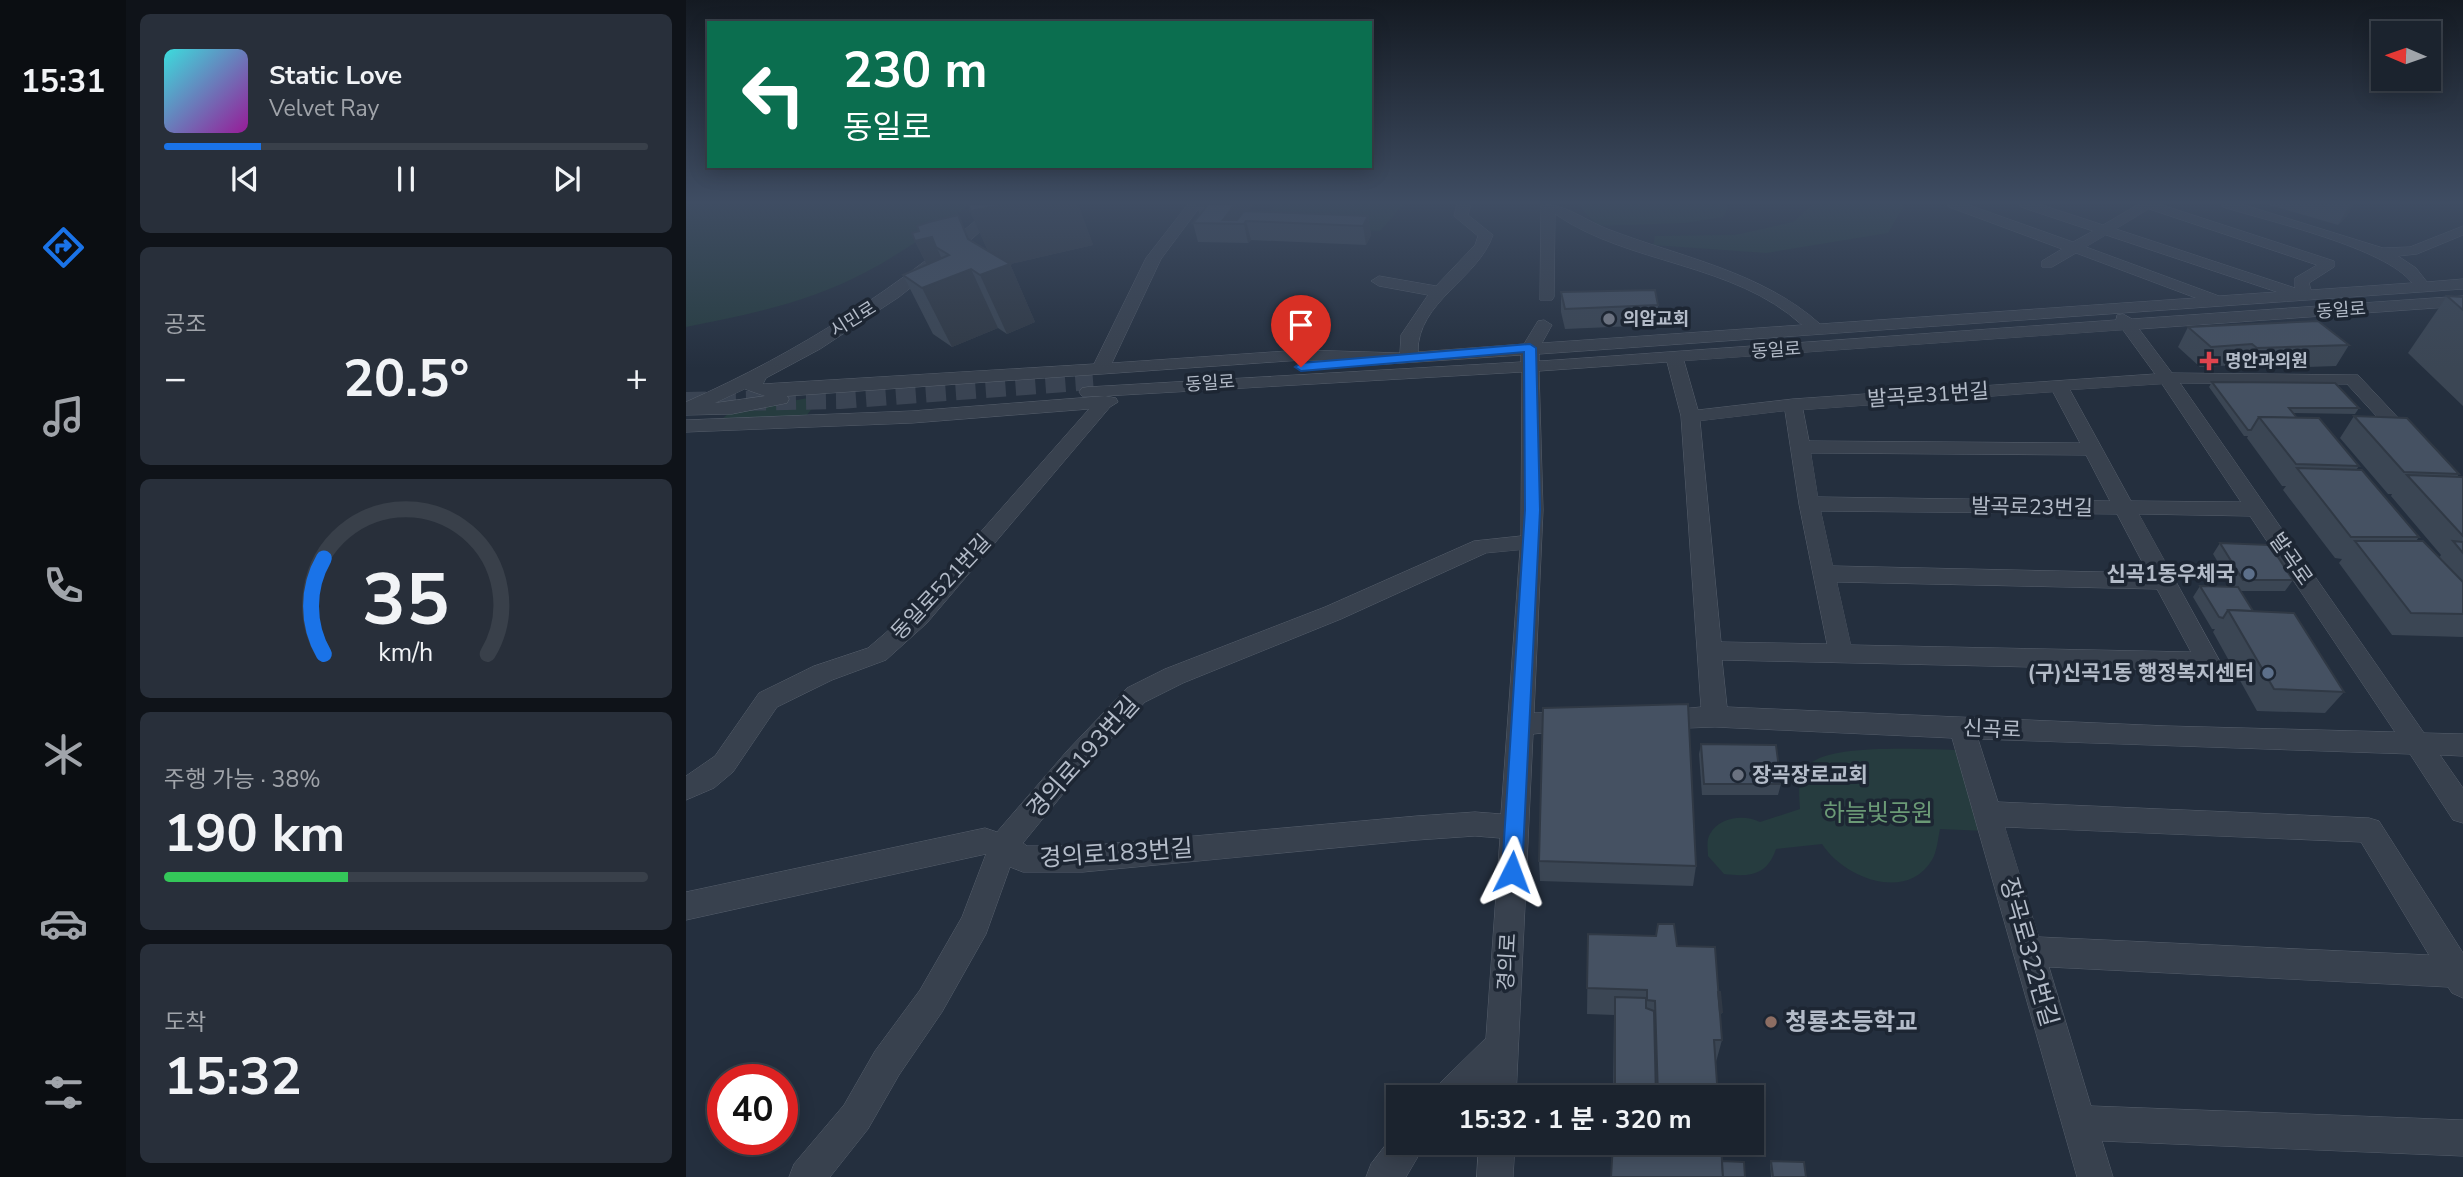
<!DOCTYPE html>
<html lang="ko">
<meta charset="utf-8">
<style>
:root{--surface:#1b232e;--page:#282f3a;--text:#f1f3f6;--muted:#a0a4aa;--line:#39404a;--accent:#1a73e8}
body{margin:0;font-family:"Nunito Sans","Noto Sans KR",sans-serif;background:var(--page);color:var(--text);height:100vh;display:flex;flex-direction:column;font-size:26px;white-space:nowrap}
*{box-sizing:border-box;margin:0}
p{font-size:23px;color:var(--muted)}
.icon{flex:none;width:38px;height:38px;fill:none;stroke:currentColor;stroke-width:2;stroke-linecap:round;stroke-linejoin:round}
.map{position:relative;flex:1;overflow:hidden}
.drawer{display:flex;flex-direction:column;gap:14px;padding:14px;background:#0f1319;width:560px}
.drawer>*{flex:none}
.hud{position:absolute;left:21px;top:21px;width:665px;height:147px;border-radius:0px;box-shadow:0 4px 18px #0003,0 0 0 2px var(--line);background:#0b6e4f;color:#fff;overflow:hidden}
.needle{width:46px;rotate:272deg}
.tools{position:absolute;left:1685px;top:21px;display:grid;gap:14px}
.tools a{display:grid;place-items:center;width:70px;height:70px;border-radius:0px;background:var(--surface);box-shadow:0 4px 18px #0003,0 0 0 2px var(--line);font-size:35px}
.speed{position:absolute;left:21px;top:1064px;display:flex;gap:14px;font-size:35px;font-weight:700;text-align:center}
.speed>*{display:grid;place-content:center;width:91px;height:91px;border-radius:50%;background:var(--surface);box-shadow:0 4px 18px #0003,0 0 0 2px var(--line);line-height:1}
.speed .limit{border:10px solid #d22;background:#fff;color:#111}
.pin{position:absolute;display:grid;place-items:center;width:60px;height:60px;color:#fff;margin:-72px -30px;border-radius:50% 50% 50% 0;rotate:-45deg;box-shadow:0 0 7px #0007}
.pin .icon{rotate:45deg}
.me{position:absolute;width:77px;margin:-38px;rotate:3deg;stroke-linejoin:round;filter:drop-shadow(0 0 5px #0008)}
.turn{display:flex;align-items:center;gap:24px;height:147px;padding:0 21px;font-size:32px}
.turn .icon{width:91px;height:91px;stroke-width:2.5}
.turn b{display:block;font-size:49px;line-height:60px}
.big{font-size:52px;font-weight:700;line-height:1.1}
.drawer .tile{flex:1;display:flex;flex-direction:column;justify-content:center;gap:10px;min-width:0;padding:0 24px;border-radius:10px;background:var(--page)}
.drawer .dial{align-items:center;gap:0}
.dial svg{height:182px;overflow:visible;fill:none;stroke:var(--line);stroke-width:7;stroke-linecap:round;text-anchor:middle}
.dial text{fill:var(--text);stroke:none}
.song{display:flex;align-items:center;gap:21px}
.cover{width:84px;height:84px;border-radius:10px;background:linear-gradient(135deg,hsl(180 70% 55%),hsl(300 70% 35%))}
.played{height:7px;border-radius:4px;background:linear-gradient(90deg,var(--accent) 20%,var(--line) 20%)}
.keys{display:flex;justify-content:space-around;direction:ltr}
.heat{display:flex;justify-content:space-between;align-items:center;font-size:38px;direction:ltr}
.charge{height:10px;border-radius:5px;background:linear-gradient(90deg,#34c759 38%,var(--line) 0)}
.trip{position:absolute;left:700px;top:1085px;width:378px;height:70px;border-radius:0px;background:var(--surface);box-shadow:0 4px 18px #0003,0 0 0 2px var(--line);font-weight:700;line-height:70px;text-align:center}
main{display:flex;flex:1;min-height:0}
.tabs{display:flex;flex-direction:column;width:126px;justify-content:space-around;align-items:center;background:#0b0e12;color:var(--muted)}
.tabs .icon{width:49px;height:49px}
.tabs .selected{color:var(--accent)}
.tabs b{font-size:32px;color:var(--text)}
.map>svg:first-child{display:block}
.green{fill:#263c3f}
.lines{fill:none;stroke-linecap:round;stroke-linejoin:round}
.minor-tunnel{stroke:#3a4453;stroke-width:20;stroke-dasharray:20 10;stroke-linecap:butt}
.minor-casing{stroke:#565f6c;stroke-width:1}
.minor{fill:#38414e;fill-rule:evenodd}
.wall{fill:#3b4654}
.shaded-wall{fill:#303945}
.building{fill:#455162;stroke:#303945;stroke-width:2}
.route{fill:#1a73e8;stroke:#114b97;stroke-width:2}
.worship-dot{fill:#6b7280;stroke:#1d2633;stroke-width:2.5}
.health-dot{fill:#e0444e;stroke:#1d2633;stroke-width:2.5}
.service-dot{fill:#5c6f8a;stroke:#1d2633;stroke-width:2.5}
.education-dot{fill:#8d6e63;stroke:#1d2633;stroke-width:2.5}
.labels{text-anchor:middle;stroke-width:7;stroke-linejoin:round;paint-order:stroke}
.far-street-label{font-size:18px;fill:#b4bcc9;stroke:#1d2633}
.far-poi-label{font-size:18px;font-weight:bold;fill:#b4bcc9;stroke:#1d2633;text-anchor:start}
.street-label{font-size:21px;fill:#b4bcc9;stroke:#1d2633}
.poi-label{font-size:21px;font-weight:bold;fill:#b4bcc9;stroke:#1d2633;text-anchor:end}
.near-street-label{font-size:24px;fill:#b4bcc9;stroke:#1d2633}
.near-park-label{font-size:24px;fill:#6b9a76;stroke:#1d2633}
.near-poi-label{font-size:24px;font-weight:bold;fill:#b4bcc9;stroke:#1d2633;text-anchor:start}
</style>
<main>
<nav class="tabs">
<b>15:31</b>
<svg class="icon selected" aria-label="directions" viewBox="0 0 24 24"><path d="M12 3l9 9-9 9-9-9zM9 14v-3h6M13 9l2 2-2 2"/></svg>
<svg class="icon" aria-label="music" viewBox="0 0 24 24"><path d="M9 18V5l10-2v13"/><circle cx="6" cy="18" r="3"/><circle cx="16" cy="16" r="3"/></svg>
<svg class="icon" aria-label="phone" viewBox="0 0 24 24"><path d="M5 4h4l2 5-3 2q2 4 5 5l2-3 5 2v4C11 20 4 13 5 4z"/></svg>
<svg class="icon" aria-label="climate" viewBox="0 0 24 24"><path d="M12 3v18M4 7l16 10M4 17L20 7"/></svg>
<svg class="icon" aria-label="car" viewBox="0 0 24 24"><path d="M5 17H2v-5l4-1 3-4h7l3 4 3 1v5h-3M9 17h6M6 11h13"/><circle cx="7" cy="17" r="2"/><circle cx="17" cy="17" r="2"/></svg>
<svg class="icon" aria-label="filters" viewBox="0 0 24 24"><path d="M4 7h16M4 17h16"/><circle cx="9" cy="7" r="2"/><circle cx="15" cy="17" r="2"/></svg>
</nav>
<section class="drawer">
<div class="tile">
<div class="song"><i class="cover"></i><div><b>Static Love</b><p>Velvet Ray</p></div></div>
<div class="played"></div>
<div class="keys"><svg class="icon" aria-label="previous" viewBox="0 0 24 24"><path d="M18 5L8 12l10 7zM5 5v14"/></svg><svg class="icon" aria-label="pause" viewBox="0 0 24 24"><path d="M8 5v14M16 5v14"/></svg><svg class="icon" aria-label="next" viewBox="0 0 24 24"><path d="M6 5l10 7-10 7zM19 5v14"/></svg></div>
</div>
<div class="tile"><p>공조</p>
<div class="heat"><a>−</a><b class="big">20.5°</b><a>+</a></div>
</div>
<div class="tile dial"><svg viewBox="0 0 100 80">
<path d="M14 69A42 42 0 1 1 86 69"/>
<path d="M14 69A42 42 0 0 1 14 27" stroke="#1a73e8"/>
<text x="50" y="56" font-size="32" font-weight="700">35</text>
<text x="50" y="72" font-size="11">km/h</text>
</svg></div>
<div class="tile"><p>주행 가능 · 38%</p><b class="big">190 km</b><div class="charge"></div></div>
<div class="tile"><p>도착</p><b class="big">15:32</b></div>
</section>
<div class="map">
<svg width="1777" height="1177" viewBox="0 0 1777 1177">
<rect width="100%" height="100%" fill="#242f3e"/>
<g class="green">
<path d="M0 204H283L271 215C241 234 211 256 180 272 124 302 62 315 0 327Z"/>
<path d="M589 204H718L694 231 574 225Z"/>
<path d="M891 204H1036L1043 206 1037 217 999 223 912 226Z"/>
<path d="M1127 204H1219L1202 233 1080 253 967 245 969 236 1049 235 1107 222Z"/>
<path d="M137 395 120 416 37 418 43 413Z"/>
<path d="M1275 750 1299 831 1254 829C1252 838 1251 852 1246 860 1220 903 1157 877 1136 844L1090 849C1081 876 1063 877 1038 874L1022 856C1022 849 1020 840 1024 834 1033 817 1058 814 1074 822L1114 809C1113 794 1111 779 1121 767 1139 742 1243 750 1275 750Z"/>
</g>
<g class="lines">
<path class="minor-tunnel" d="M0 402 154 399 407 380"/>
<defs>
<g id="minor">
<path d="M309 204H324L287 238 213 297 134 349 80 378 77 384 408 364 460 258 502 204H516L475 259 426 363 616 350 714 353 715 335 742 295 693 286 685 281 693 276 750 286 789 245 792 236 768 216 771 204H785L782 215 807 235C792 279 731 302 732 352L838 344 852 321 858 320 866 325 856 343 1116 325C1047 262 943 265 869 214L868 297 866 300H854L855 204C880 204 900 221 924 230 995 257 1076 272 1134 324L1510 298 1390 253 1366 267H1356V261L1376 249 1263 207 1261 204H1280L1387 242 1407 231 1335 207 1333 204H1353L1417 225 1453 204H1473L1648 261V267L1623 283 1625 290 1726 283C1700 248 1582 221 1537 207L1535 204H1555L1697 248 1724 247 1777 226V235L1731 254 1712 256 1730 268 1741 282 1777 279V289L853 354V361L870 360 1430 320 1431 315 1437 314 1446 319 1777 296V306L1453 329 1486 373 1672 375 1732 439 1722 445 1715 443 1661 384 1494 383 1738 733 1777 734V756L1754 755 1777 788V823L1767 820 1724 754 1292 739 1312 802 1683 818 1693 821 1777 953V998L1766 993 1762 987 1363 967 1405 1106 1777 1120V1156L1416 1141 1427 1177H1391L1266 738 1029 727 972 729 963 726 959 719 963 712 1015 707 995 416 981 362 853 371 857 510 848 713 886 712 895 715 899 722 895 729 847 734 830 1097H796V1089L788 1097H747L752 1085 800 1038 814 838 789 836 731 840 397 872H337L324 867 300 934 256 1012 213 1075 182 1129 144 1177H103L108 1164 158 1105 189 1051 234 990 276 917 300 854 0 920V892L299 828 311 832 381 751 441 688 479 669 639 607 788 541 835 536 836 372 419 396 430 398 432 402 424 407 241 623 200 660 146 680 91 707 47 772 28 788 0 800V776L29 756 73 693 128 666 182 648 225 611 403 409 226 423 0 432V420L226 411 419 396H396L393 392 396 388 402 387 835 362V355L686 365 678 361 616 360 101 396 103 399 101 403 46 414 0 415V402C114 352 215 286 309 204ZM1463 209 1631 265 1609 278V288L1430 229ZM1420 235 1591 292 1533 296 1400 247ZM1437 330 1469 374 1107 399 1012 410 998 361ZM1476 384 1555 502 1445 501 1384 390ZM59 389 79 396 29 403ZM1367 392 1394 443 1123 441 1117 410ZM1099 411 1113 504 1141 644 1035 642 1014 421ZM1125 453 1400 455 1424 501 1132 497ZM1135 511 1431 514 1462 573 1147 566ZM1453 514 1564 516 1709 732 1481 726 1041 707 1036 660 1522 671 1531 669 1534 662ZM834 550 815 814 789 812 731 816 397 846H341L337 843 399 767 459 702 497 683 655 619 800 553ZM1151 582 1471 589 1505 652 1165 645ZM1319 827 1675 842 1743 955 1353 937Z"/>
<path d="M712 1129V1143H740L720 1177H680L685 1164Z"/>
<path d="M793 1143H829L827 1177H791Z"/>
</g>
</defs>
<use href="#minor" class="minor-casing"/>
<use href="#minor" class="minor"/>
</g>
<g class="wall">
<path d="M283 204H392L407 245 324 264 349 322 321 334 312 328 266 347 247 334 217 275 241 265 229 241 283 240 302 251 284 211Z"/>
<path d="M513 204 562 211 682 216 685 235 680 245 565 240 562 243 512 242 507 223 514 215 511 206Z"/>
<path d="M1580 204H1668L1660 217 1652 225Z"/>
<path d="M875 292 972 305 971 325 879 329 875 312Z"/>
<path d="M1761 296 1777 297V406L1722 353Z"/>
<path d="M1502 327 1663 345 1650 366 1560 369 1554 365 1514 367 1492 347Z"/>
<path d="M1526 382 1673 408 1669 414 1607 413 1611 418 1673 466 1670 470 1733 537 1730 541 1753 558 1755 555 1705 496 1706 494H1702L1654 438 1668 416 1773 474 1771 477 1777 478V637L1706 635 1653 563 1656 559 1649 558 1597 490 1600 486H1596L1561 438 1562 436H1558L1523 387Z"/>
<path d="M1534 543 1607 580 1599 591H1555L1567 611 1658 692 1639 713 1571 711 1527 632 1529 629H1526L1507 597 1514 586 1547 587 1527 554Z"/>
<path d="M1015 744 1095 784 1092 795H1016L1013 754Z"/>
<path d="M853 861 1010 866 1007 886 854 881Z"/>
<path d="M902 934 991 946 1032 992 1036 1012 1034 1017 1036 1040 1030 1062 1032 1097H927L928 1015 901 1014Z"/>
<path d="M1085 1161 1120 1177H1085L1084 1165Z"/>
</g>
<g class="shaded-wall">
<path d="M321 204H392L407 245 324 264 349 322 321 334 294 275 309 267 284 211Z"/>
<path d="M549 204H568L552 224 537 220Z"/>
<path d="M1664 204H1668L1660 217 1652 225Z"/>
<path d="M682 216 685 235 680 245 677 226Z"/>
<path d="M560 221 565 240 562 243 558 224Z"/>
<path d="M246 237 264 277 285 269 312 328 266 347 236 288 250 283 229 241Z"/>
</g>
<g class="building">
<path d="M283 204H321L284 211Z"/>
<path d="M513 204H549L537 220H551L558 211 682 216 677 226 560 221 558 224 507 223 521 206H511Z"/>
<path d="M272 215 282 239 324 264 294 275 285 269 236 288 217 275 263 255 250 247 246 237 229 241 226 233 233 231 231 226 243 222Z"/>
<path d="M969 290 972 305 879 309 875 292Z"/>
<path d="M1761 296 1777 297V310Z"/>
<path d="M1632 321 1663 345 1571 348 1566 344 1525 347 1502 327Z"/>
<path d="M1526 382 1649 383 1673 408H1603L1611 418 1573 417 1565 430H1562Z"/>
<path d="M1668 416 1721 418 1773 474 1718 472Z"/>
<path d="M1573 417 1633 418 1673 466 1610 464Z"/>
<path d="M1611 468 1676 470 1733 537H1665Z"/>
<path d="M1721 475 1776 477 1777 478V536Z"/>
<path d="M1669 541H1737L1777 582V614L1725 613Z"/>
<path d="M1767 541 1777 542V553Z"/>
<path d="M1534 543 1584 545 1607 580H1557Z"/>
<path d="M1514 586 1552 587 1567 611 1542 610 1537 618 1533 617Z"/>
<path d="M1542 610 1608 613 1658 692 1588 689Z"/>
<path d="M1002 704 1010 866 853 861 857 708Z"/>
<path d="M1015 744 1090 745 1095 784H1018Z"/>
<path d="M972 924H988L991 946 1029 947 1036 1040H1028L1032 1097H972L969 1001 961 1000V990L901 988 902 934 970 936Z"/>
<path d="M1032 992H1034L1036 1012H1034Z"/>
<path d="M929 997 960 998V1008L968 1011 970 1097H929Z"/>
<path d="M927 1143H1035L1037 1177H925Z"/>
<path d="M1036 1161 1058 1162 1059 1177H1037Z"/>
<path d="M1085 1161 1118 1162 1120 1177H1087Z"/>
</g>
<linearGradient id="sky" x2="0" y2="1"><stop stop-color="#141a22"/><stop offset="0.55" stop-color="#3f4d63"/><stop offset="1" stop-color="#3f4d63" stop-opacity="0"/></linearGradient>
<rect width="1777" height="368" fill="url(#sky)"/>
<path class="route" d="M844 344 850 348 854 510 836 872 833 879 826 882 819 879 816 872 839 510 838 352 615 371 609 367 615 363Z"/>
<g class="worship-dot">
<circle cx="923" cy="319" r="7"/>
<circle cx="1052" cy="775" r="7"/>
</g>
<path class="health-dot" d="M1519.5 350.5h7v7h7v7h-7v7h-7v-7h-7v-7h7z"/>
<g class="service-dot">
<circle cx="1563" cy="574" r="7"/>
<circle cx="1582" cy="673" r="7"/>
</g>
<circle class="education-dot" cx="1085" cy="1022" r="7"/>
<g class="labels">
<g class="far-street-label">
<text transform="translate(1655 310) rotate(-4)" y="6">동일로</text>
<text transform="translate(167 319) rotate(-32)" y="6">시민로</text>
<text transform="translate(1090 350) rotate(-4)" y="6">동일로</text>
<text transform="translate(524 383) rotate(-4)" y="6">동일로</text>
</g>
<g class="far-poi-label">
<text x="937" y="325">의암교회</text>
<text x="1539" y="367">명안과의원</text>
</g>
<g class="street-label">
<text transform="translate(1242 395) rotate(-4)" y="7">발곡로31번길</text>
<text transform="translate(1346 507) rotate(1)" y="7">발곡로23번길</text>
<text transform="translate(1605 559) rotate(55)" y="7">발곡로</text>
<text transform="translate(255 587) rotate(-47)" y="7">동일로521번길</text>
<text transform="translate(1306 729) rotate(2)" y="7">신곡로</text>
<text transform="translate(821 962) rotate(-87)" y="7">경의로</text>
</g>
<g class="poi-label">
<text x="1549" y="581">신곡1동우체국</text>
<text x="1568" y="680">(구)신곡1동 행정복지센터</text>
<text x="1066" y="782" text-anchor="start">장곡장로교회</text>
</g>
<g class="near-street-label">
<text transform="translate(397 757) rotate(-48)" y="8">경의로193번길</text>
<text transform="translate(430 853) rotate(-4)" y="8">경의로183번길</text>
<text transform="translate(1343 952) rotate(74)" y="8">장곡로322번길</text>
</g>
<g class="near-park-label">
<text x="1192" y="821">하늘빛공원</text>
</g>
<g class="near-poi-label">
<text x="1099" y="1030">청룡초등학교</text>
</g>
</g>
</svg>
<div class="tools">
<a><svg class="needle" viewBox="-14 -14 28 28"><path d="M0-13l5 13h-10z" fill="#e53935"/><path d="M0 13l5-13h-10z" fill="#a0a4aa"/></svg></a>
</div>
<div class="speed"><div class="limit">40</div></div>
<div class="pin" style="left:615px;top:367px;background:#d93025"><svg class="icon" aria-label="arrive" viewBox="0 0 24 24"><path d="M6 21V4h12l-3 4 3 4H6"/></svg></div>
<svg class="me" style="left:826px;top:872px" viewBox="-20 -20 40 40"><path d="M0-17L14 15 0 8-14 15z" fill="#1a73e8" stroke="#fff" stroke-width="4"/></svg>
<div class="trip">15:32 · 1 분 · 320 m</div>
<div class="hud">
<div class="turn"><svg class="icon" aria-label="left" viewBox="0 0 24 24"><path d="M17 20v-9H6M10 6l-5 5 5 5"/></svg><div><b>230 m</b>동일로</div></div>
</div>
</div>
</main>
